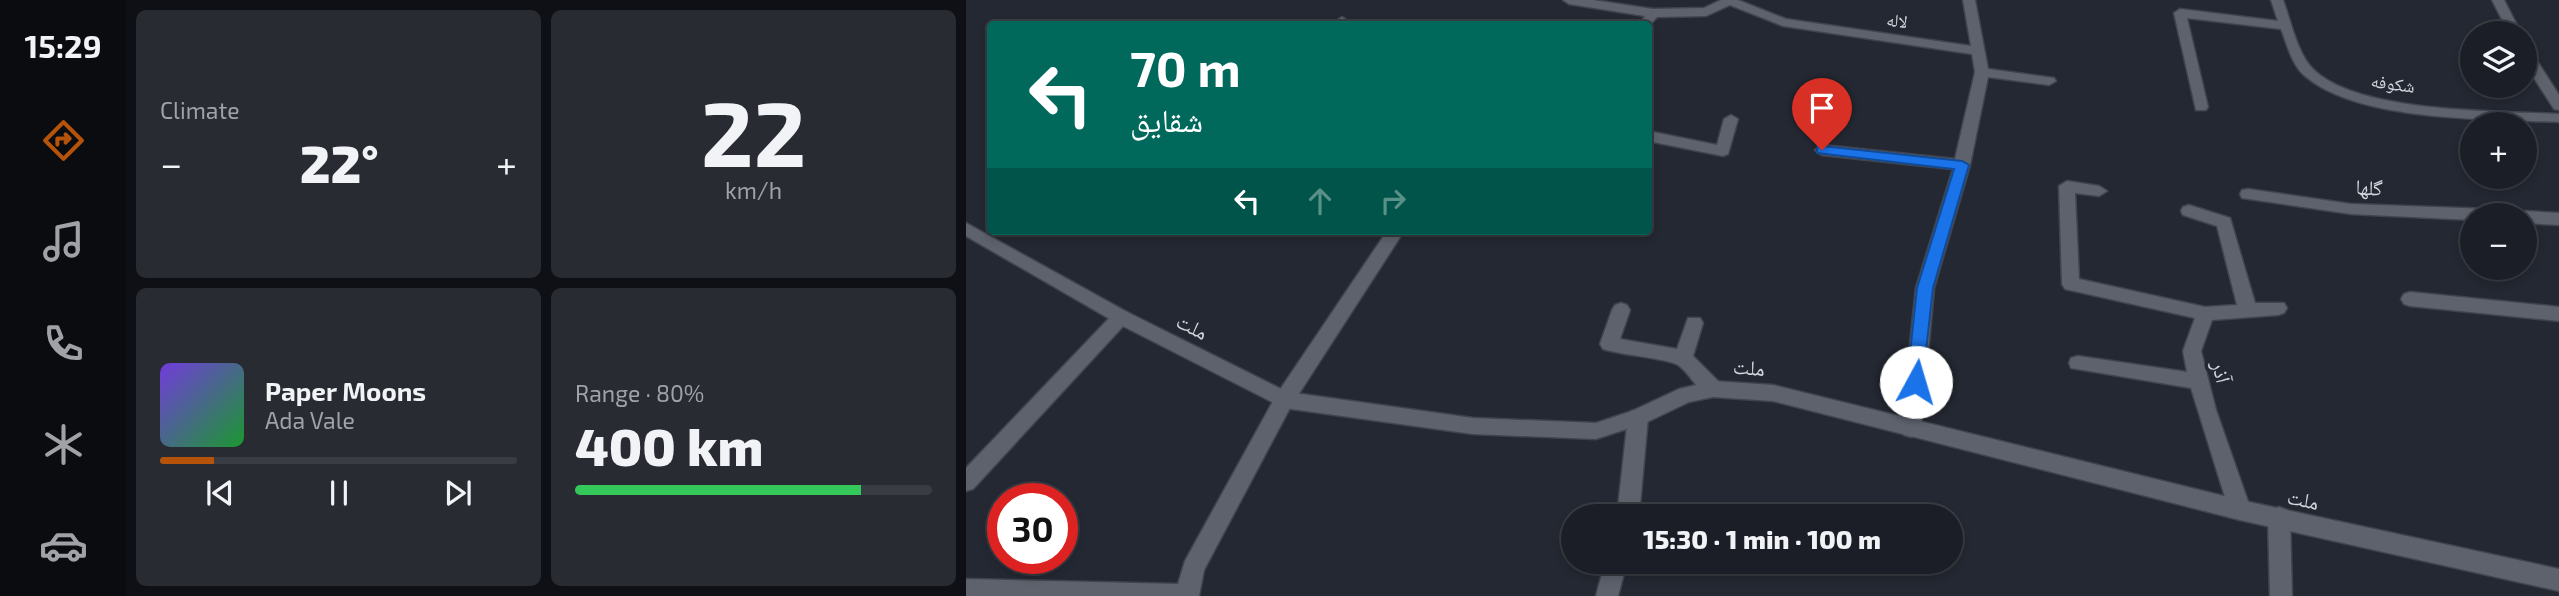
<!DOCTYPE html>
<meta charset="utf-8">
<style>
:root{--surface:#1b1e26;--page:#282b32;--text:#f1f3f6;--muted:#a0a2a7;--line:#393c43;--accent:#b45309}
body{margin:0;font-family:"Exo 2","Noto Naskh Arabic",sans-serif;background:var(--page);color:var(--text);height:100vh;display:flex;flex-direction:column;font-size:26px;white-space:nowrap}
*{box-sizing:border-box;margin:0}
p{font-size:23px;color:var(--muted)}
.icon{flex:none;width:38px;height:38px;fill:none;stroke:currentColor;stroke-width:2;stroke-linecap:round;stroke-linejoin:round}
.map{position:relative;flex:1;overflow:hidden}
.sheet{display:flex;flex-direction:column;gap:10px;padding:10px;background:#0f1015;width:840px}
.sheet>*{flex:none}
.guide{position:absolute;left:21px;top:21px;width:665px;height:214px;border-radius:7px;box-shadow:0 4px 10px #0003,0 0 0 2px var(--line);background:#00695c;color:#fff;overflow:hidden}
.tools{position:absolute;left:1494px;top:21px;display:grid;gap:14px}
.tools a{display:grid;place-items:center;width:77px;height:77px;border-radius:50%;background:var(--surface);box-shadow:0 4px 10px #0003,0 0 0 2px var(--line);font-size:35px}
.speed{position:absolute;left:21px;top:483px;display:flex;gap:14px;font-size:35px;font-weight:700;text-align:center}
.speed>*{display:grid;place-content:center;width:91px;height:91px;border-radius:50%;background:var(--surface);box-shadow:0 4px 10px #0003,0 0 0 2px var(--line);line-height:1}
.speed .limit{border:10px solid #d22;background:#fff;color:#111}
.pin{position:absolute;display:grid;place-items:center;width:60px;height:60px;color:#fff;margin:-72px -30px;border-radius:50% 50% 50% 0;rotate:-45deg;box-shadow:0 0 7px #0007}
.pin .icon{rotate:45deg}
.me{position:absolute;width:77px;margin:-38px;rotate:6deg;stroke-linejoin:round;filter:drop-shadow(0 0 5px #0008)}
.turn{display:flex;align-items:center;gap:24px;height:147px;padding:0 28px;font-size:32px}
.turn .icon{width:91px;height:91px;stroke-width:2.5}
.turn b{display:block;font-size:49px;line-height:60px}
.lanes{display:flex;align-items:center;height:66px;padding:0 28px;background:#0003;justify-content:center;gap:35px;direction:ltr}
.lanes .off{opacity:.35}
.big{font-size:52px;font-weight:800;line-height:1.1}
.sheet .card{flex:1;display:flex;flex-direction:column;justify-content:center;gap:10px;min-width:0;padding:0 24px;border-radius:10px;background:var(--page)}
.sheet .dial{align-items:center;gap:0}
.dial b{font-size:91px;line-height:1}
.song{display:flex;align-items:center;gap:21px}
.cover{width:84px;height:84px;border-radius:10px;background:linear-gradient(135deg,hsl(260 70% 55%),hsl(130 70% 35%))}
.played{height:7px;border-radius:4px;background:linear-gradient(90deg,var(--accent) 15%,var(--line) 15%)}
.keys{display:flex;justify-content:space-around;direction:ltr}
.heat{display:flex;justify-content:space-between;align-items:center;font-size:38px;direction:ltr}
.charge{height:10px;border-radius:5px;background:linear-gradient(90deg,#34c759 80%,var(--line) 0)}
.sheet .tiles{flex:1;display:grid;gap:10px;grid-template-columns:repeat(2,1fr)}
.trip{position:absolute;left:595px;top:504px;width:402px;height:70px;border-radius:35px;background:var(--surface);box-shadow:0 4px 10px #0003,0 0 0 2px var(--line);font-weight:800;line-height:70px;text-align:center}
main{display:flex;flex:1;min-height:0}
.tabs{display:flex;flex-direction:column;width:126px;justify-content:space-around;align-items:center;background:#0b0c0f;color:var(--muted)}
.tabs .icon{width:49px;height:49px}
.tabs .active{color:var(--accent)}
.tabs b{font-size:32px;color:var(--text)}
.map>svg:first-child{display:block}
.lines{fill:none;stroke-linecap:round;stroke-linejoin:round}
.street-casing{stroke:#40444c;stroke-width:3}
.secondary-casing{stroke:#40444c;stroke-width:3}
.street{fill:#5d626d;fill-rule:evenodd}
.secondary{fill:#5d626d;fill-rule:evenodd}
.route{fill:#1a73e8;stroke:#114b97;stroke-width:2}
.labels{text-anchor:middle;stroke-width:7;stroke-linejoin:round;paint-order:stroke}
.far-street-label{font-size:18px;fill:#d3d6dc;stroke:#242832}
.street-label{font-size:21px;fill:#d3d6dc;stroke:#242832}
</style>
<main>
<nav class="tabs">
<b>15:29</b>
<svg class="icon active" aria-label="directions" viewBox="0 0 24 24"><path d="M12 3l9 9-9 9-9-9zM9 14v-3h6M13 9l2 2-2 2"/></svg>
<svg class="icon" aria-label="music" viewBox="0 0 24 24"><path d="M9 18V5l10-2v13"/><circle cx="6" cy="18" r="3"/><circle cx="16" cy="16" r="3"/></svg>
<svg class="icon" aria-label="phone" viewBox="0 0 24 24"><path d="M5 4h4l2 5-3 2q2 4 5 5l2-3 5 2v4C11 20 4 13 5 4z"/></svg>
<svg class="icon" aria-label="climate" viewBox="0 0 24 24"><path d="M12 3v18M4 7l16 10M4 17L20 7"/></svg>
<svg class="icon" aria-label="car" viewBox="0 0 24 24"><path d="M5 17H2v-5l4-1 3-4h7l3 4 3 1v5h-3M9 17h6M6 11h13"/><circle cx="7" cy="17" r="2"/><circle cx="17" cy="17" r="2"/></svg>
</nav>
<section class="sheet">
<div class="tiles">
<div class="card"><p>Climate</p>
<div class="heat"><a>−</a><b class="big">22°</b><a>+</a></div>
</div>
<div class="card dial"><b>22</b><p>km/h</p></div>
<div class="card">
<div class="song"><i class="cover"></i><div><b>Paper Moons</b><p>Ada Vale</p></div></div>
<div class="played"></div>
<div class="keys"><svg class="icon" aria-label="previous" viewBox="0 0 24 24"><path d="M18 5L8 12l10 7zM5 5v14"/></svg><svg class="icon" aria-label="pause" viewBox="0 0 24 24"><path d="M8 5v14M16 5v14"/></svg><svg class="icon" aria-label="next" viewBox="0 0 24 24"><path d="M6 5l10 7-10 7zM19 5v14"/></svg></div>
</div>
<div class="card"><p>Range · 80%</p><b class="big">400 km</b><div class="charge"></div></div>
</div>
</section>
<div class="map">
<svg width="1593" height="596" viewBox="0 0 1593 596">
<rect width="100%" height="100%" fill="#242832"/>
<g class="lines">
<defs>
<g id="street">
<path d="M597 0H627L687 9 738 8 755 0H772L820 19 1005 46 997 0H1009L1022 69 1088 78 1090 81 1083 85 1022 77 1004 165 968 288 955 429 952 435 945 437 938 435 935 429 950 288 987 169 856 155 849 150 856 145 989 159 1009 72 1006 54 817 26 764 5 740 16 691 17 682 27V24H674L679 16 603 4Z"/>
<path d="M1305 0H1317C1325 21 1331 53 1347 69 1390 113 1533 111 1593 114V122C1524 119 1393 122 1339 76 1326 66 1321 44 1315 29L1221 18 1242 107 1240 110H1230L1208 13 1214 9 1312 21Z"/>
<path d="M1526 0H1538L1555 33H1543Z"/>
<path d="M376 17 382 21 379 24H366Z"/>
<path d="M1559 49 1564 50 1593 95V110L1588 109 1559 64Z"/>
<path d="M765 115 772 119 762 154 757 156 682 141V131L751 145 758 119Z"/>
<path d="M1101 181 1133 186 1141 191 1133 196 1109 193 1113 279 1239 307 1271 305 1251 226 1217 215 1215 211 1217 207 1223 205 1264 218 1289 303H1318L1321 308 1318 313 1312 315 1246 320 1235 351 1250 410 1285 510 1281 517 1274 520 1267 517 1263 510 1225 388 1105 368 1103 363 1105 358 1112 356 1221 372 1217 351 1229 318 1099 289 1096 284 1093 186Z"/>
<path d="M1282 189 1385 204 1523 209 1531 215H1507V220L1385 214 1276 198 1274 194 1276 190Z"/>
<path d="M1559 211 1593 213V225L1559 223V215H1552Z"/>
<path d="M421 231H438L325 406 238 570 233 596H0V579L212 584 219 561 311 394Z"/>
<path d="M1444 292 1593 307V321L1444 306 1438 304 1435 299 1438 294Z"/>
<path d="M655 303 661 305 664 310 654 339 711 349 722 318H734L737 323 727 356 754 383 757 389 754 395C734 401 726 374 712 365 700 358 654 355 637 349L634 344 646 310 649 305Z"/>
<path d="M155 310 161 312 164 317 161 322 7 489 0 491V468L149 312Z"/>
<path d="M672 409 679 411 682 417 673 516H651L662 417 665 411Z"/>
<path d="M1313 507 1321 510 1324 517 1326 596H1304L1302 517 1305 510Z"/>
<path d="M639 562H661L652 596H630Z"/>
</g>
<path id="secondary" d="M0 223 161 312 321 392 507 418 630 423 666 411 713 389 747 381 807 385 1274 500 1593 569V591L1274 520 807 401 747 397 723 402 679 423 630 439 507 434 318 408 149 322 0 236Z"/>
</defs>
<use href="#street" class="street-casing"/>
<use href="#secondary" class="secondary-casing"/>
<use href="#street" class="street"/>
<use href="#secondary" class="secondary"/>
</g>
<path class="route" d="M856 146 996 161 1003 165 967 288 956 387H944L941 382 951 288 988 169 851 153V147Z"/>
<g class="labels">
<g class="far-street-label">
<text transform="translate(931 21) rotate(8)" y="6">لاله</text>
<text transform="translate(1427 84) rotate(8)" y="6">شکوفه</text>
</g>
<g class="street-label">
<text transform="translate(1403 188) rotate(4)" y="7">گلها</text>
<text transform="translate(226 327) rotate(27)" y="7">ملت</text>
<text transform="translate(783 368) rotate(4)" y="7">ملت</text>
<text transform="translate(1255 372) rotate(77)" y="7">آذر</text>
<text transform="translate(1337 500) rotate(12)" y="7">ملت</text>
</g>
</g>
</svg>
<div class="tools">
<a><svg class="icon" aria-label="layers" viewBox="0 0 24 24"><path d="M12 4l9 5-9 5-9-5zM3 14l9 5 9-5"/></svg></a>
<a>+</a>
<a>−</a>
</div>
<div class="speed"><div class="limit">30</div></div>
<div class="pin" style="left:856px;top:150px;background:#d93025"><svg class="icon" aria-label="arrive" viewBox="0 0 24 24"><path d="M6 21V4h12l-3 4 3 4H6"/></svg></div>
<svg class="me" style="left:950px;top:382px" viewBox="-20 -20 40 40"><circle r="19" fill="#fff"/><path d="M0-13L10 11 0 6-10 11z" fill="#1a73e8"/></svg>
<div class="trip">15:30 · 1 min · 100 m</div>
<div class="guide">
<div class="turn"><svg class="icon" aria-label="left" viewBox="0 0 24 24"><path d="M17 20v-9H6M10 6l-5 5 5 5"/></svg><div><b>70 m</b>شقایق</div></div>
<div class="lanes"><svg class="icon" aria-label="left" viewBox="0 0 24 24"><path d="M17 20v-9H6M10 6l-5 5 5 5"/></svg><svg class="icon off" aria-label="ahead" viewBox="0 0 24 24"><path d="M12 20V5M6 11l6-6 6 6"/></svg><svg class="icon off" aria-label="right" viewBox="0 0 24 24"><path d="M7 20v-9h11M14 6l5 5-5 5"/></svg></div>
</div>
</div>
</main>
